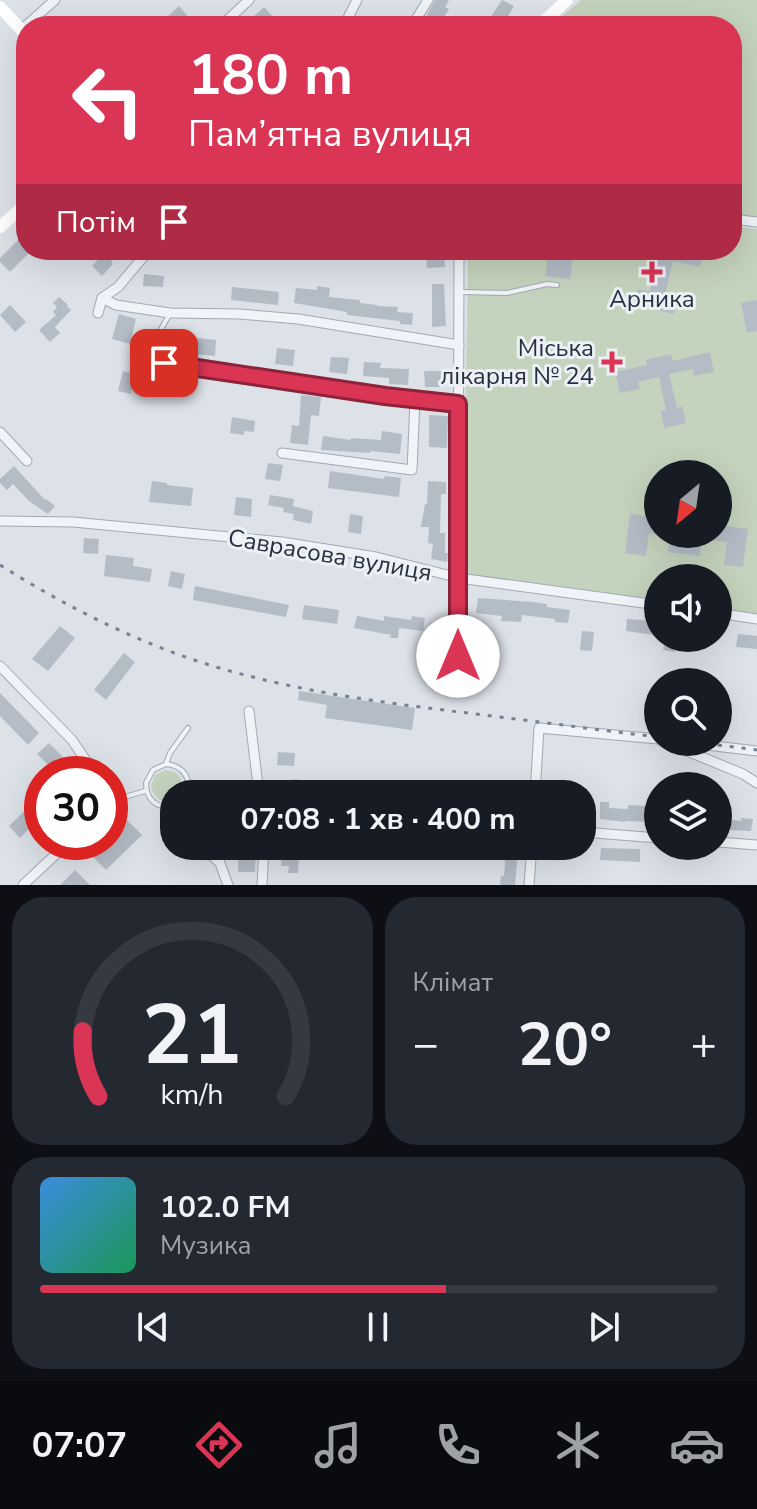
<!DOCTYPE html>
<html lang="uk">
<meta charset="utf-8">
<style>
:root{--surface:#171b24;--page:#242831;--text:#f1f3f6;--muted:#9ea1a6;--line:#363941;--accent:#db3556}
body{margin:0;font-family:"Nunito Sans",sans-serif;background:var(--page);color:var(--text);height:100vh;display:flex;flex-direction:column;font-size:30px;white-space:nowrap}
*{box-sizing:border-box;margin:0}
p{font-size:26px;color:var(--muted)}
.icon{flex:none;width:44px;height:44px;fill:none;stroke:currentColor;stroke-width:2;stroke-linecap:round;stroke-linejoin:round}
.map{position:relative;height:885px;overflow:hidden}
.drawer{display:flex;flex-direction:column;gap:12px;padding:12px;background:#0d0f14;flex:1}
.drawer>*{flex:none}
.hud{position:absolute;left:16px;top:16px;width:726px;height:244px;border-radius:32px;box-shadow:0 8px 32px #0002;background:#db3556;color:#fff;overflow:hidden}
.needle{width:52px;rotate:209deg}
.fabs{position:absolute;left:644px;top:460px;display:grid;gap:16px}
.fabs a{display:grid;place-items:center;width:88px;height:88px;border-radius:50%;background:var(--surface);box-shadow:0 8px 32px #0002;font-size:40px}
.speed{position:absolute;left:24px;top:756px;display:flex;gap:16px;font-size:40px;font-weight:700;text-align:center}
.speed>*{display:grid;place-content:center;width:104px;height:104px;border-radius:50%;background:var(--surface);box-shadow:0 8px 32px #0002;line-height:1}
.speed .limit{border:12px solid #d22;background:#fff;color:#111}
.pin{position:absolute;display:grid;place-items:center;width:68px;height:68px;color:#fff;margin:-34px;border-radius:16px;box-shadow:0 4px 12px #0006}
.me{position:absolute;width:88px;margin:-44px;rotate:0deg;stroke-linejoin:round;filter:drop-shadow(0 0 6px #0008)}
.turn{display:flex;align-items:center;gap:28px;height:168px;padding:0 40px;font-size:36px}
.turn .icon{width:104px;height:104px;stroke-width:2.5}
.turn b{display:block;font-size:56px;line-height:68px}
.then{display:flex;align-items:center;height:76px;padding:0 40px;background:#0003;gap:16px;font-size:30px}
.big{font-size:60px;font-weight:700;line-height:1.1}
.drawer .widget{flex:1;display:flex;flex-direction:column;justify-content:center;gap:12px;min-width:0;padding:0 28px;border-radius:32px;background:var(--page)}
.drawer .dial{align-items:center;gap:0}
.dial svg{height:208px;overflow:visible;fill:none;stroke:var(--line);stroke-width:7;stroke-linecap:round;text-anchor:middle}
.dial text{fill:var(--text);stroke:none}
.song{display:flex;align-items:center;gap:24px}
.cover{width:96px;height:96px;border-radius:12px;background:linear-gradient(135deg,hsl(210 70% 55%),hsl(150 70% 35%))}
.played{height:8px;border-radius:4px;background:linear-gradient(90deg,var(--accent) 60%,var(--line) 60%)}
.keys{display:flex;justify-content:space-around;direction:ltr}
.heat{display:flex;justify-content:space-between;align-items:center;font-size:44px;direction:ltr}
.drawer .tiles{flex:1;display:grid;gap:12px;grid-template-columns:1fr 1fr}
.widget:last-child{grid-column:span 2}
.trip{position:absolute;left:160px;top:780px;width:436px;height:80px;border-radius:32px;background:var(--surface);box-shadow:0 8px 32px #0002;font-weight:700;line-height:80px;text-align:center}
.dock{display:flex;height:128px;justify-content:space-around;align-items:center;background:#090b0e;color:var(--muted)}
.dock .icon{width:56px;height:56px}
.dock .selected{color:var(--accent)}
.dock b{font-size:36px;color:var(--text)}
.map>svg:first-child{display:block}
.green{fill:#c4d3bd;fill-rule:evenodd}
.building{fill:#b4bcc6}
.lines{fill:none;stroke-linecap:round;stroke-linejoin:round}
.lane-casing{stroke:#a2a9b3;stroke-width:6}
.street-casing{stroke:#a2a9b3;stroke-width:11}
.lane{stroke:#f0f3f7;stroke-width:4}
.street{stroke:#f0f3f7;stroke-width:9}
.secondary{stroke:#fff;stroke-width:12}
.rail{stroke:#758294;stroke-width:3;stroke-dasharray:4 8;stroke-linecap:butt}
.route-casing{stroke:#8e2238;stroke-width:20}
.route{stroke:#db3556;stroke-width:14}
.poi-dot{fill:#db3556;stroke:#edf1f6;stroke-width:3}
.labels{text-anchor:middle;stroke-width:6;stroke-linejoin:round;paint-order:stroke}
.poi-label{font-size:24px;fill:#253141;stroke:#edf1f6}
.street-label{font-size:24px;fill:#253141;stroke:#edf1f6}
</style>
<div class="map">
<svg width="757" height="885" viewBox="0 0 757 885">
<rect width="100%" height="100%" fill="#dde2e9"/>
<g class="green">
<path d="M581 0H757V217L732 214V26H551Z"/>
<path d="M732 226 757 229V616L718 610V578H658V602L463 574 468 250H732ZM658 474H718V534H658Z"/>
<path d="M165 770 175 772C182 779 185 785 180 794H174V800C162 804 153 798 151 785L155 775Z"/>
</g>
<g class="building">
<path d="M435 0H449L445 7 449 9 443 19 440 17 435 26H421Z"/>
<path d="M502 0 514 6 502 26 490 18Z"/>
<path d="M179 6 190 19 182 26H157Z"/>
<path d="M264 7 277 21 271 26H243Z"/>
<path d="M19 239 26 246V250L31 251 10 272 0 262V258Z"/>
<path d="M107 250H121L111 262 113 264 102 276 92 266Z"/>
<path d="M549 250H580L579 258 573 257 570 279 545 276Z"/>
<path d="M638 250H704L700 267 673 261 665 295 678 298 674 314 634 304 637 289 650 291 658 258 638 253Z"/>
<path d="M444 254 445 267 427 268 426 255Z"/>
<path d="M144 274 164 276 163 287 143 286Z"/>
<path d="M432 284H444L446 326 432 327Z"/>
<path d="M317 286 330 288 329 297 360 300V303L377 305V306L398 307 397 312 413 313 412 325 400 324V321L347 315V312L294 303 296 288 317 290Z"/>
<path d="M232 287 279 292 278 305 231 300Z"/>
<path d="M59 297 68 305 67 306 71 310 55 327 60 333 50 342 39 330 56 315 53 312 57 307 53 303Z"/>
<path d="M757 300V331L747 333 741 303Z"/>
<path d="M10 305 26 322 15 332 0 315Z"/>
<path d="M119 314 136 319 130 344 112 339Z"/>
<path d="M168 335 182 336 180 351 166 349Z"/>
<path d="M197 338 216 340 215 356 195 354Z"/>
<path d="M277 348 295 350 293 366 275 364Z"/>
<path d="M710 352 714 372 694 376 693 369 669 374 677 408 682 406 686 423 664 428 661 411 666 410 659 377 638 382 640 389 620 393 615 372 647 365 646 360 671 354 673 361Z"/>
<path d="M331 357 349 358 347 374 329 372Z"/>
<path d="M364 362 381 363 380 368 409 369 408 385 389 384V378L363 376Z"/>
<path d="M123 371 136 374 131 394 118 391Z"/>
<path d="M424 371H444L445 387H425Z"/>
<path d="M301 395 321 397 319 416 311 415 308 445 290 443 292 425 299 426Z"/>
<path d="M429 415 448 416 447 448 429 447Z"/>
<path d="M232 417 255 421 254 432 244 431V435L230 433Z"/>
<path d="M382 431 402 434 400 454 370 451V453L321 450 323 436 351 440V438L381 440Z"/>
<path d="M268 463 283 465 280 481 265 479Z"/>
<path d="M14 466 45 500 46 499 55 506 48 514 29 501 13 484 7 490 0 483V479Z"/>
<path d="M330 471 384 479 385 476 401 478 399 497 328 488Z"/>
<path d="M152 481 167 483V485L193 488 191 506 149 502Z"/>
<path d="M428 481 446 482V494H441L440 533H445V553H448L447 562 431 559 433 544 428 543 429 527H421L425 504H427Z"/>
<path d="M270 495 294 499 293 506 313 511 311 524 293 520 294 514 283 512 284 508 268 505Z"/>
<path d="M236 497 252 499 251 517 234 515Z"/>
<path d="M350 514 363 516 361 534 348 532Z"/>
<path d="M630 514 658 518V535L649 533 646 556 625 553Z"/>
<path d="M718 525 748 529 743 567 724 565 727 542 702 539 700 556 668 552 670 534H718Z"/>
<path d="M84 538 99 539 98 554 83 553Z"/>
<path d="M106 555 134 558 133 566 152 569 150 582 104 576Z"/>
<path d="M171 571 185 574 182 589 168 586Z"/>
<path d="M195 586 289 605 286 617 193 600Z"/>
<path d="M478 598 533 602 547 604V607L570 610 568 623 555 622V619L522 615 521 622 501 621 502 616 476 613Z"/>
<path d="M304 605 339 610 337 624 302 619Z"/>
<path d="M357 616 384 621V616L411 620 412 616 425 618 423 631 399 628 398 638H390L391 635 354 628Z"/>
<path d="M627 619 655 621 654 635 626 631Z"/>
<path d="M60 626 75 638 48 671 32 659Z"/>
<path d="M582 631 594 632 592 651 580 650Z"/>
<path d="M738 634 757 636V649L736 647Z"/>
<path d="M665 638H709L708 647 676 643 675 652 663 650Z"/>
<path d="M124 653 135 662 106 700 94 690Z"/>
<path d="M299 691 415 708 412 730 325 718 327 705 298 700Z"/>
<path d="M0 693 39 733 28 745 0 716Z"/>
<path d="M49 743 80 774H57L37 754Z"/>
<path d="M278 752 295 753 294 766 277 765Z"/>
<path d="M293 779 310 781 308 794 291 792Z"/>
<path d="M42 794V816L20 838 9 826Z"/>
<path d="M600 802H609V808L628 809V805L646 806V812L658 813V822L625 821V822L600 819Z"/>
<path d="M741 818 753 819 751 831 726 830 727 819 741 821Z"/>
<path d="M127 820 142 835 106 870 91 855 104 842H110V836Z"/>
<path d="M238 846H256L255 872H238Z"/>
<path d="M282 846H294L293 857H299L298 873H288L289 866H281Z"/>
<path d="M601 848 640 849V862L600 860Z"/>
<path d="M506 850 518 851 515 885H500L501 876H504Z"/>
<path d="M75 870 90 885H60Z"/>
</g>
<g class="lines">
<defs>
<g id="lane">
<path d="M462 292 507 293 547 284 557 285"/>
<path d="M163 361C154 339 158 332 170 314"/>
<path d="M681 578 682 573"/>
<path d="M166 764 170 753 188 728"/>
<path d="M115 800 145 791"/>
<path d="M174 806C157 809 146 800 146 783L153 770 166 764C183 766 192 778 187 794"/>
</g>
<g id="street">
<path d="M221 26 249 0"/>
<path d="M344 26 357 0"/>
<path d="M412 26 428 0"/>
<path d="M21 30 55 0"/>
<path d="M732 219 757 222"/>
<path d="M102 298 116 305 170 313 240 314 298 319 459 345"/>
<path d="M98 313 102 298 118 287 149 250"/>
<path d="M164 363 415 400 458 404"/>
<path d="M0 432 27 461"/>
<path d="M282 453 412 470 415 400"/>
<path d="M0 521 73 522 282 542 376 557 459 578 658 605"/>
<path d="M718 613 757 619"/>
<path d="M458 656 459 250"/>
<path d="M0 666 72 740 95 774"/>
<path d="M249 711 259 794"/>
<path d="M665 742 743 774 757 783"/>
<path d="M681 742 757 751"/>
<path d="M535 794 539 728 658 739"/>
<path d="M110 796 113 801 110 804"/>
<path d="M582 832 658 838"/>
<path d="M718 842 757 845"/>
<path d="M201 846 220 863 228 885"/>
<path d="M23 885 69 842"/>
<path d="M262 885 264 846"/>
<path d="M529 885 532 846"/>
</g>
</defs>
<use href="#lane" class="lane-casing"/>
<use href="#street" class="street-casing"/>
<use href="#lane" class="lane"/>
<use href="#street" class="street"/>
<g class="secondary">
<path d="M0 7 26 35"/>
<path d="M539 26 567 0"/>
<path d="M0 227 26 204"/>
</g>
<g class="rail">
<path d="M0 565C78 614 160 654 249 676 318 694 388 703 459 712 525 720 592 729 658 737"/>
<path d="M694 742 757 750"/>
</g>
</g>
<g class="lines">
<defs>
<path id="route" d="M164 363 385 396 458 404V656"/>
</defs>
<use href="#route" class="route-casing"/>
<use href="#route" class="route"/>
</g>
<g class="poi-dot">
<path d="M648 260h8v8h8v8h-8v8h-8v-8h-8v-8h8z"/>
<path d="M608 350h8v8h8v8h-8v8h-8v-8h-8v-8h8z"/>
</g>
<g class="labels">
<g class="poi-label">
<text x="652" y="307">Арника</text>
<text x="594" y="356" text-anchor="end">Міська<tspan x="594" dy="28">лікарня № 24</tspan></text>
</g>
<g class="street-label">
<text transform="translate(330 555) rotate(10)" y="8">Саврасова вулиця</text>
</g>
</g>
</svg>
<div class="fabs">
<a><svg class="needle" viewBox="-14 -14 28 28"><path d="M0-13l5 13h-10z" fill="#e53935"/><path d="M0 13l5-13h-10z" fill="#9ea1a6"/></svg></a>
<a><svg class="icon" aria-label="sound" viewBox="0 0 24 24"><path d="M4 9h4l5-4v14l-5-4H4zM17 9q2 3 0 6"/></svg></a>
<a><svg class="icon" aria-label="search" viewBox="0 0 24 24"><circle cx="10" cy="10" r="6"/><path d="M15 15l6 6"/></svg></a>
<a><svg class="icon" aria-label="layers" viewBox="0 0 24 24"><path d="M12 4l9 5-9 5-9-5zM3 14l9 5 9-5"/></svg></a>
</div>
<div class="speed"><div class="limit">30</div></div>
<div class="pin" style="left:164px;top:363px;background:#d93025"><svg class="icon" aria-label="arrive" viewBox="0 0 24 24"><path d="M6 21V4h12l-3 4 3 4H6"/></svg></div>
<svg class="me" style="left:458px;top:656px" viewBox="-20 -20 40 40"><circle r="19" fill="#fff"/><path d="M0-13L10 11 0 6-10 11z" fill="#db3556"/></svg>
<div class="trip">07:08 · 1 хв · 400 m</div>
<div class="hud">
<div class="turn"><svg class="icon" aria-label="left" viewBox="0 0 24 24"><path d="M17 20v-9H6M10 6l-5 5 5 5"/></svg><div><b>180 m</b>Пам’ятна вулиця</div></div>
<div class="then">Потім<svg class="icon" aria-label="arrive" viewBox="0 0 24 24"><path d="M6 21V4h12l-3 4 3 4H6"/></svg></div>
</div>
</div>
<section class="drawer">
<div class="tiles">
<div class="widget dial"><svg viewBox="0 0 100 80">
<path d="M14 69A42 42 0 1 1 86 69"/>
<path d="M14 69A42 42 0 0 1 8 44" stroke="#db3556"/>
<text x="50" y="56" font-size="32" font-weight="700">21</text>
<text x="50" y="72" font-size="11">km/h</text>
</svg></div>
<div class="widget"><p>Клімат</p>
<div class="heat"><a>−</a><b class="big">20°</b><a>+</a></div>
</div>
<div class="widget">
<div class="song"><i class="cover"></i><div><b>102.0 FM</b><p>Музика</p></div></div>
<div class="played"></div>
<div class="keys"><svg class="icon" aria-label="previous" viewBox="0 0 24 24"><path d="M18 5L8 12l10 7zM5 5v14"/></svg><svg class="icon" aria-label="pause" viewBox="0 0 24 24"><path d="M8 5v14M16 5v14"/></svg><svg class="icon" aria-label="next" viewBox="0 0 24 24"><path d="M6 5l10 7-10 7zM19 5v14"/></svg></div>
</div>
</div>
</section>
<nav class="dock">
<b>07:07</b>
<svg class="icon selected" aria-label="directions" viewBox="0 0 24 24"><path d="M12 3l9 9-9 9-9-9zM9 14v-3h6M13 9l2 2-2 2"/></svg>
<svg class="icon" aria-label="music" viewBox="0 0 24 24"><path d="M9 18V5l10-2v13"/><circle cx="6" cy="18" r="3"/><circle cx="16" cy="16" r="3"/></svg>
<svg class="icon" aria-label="phone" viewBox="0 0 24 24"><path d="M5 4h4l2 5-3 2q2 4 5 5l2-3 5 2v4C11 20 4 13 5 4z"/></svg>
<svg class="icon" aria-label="climate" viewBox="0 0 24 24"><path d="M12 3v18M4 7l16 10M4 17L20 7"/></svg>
<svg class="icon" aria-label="car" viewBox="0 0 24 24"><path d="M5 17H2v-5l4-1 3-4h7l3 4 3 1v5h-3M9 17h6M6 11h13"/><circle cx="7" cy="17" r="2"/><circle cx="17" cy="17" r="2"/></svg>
</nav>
